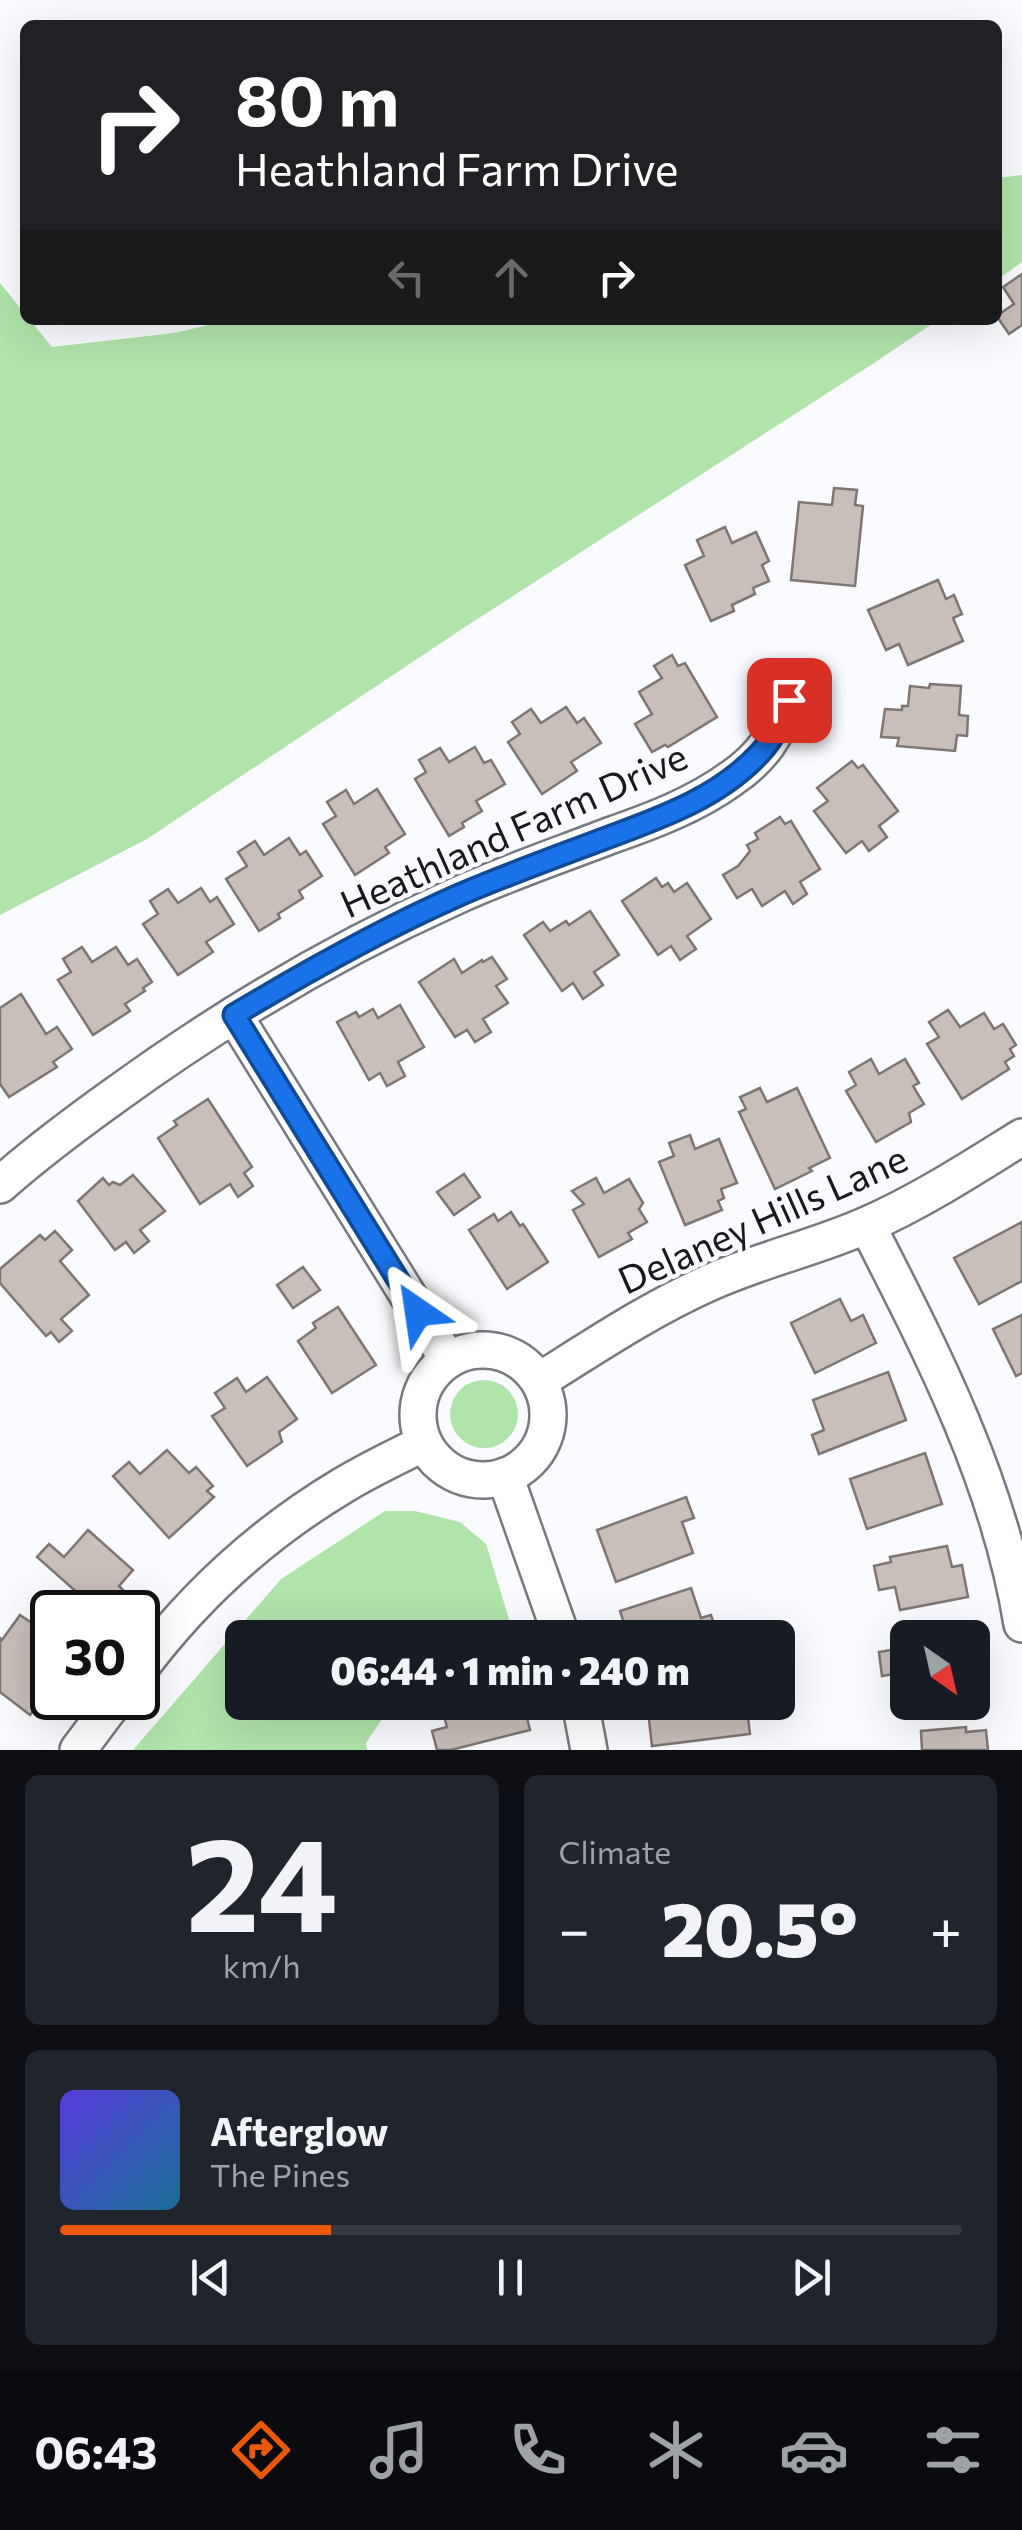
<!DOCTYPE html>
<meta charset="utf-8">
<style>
:root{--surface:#171b24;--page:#20242c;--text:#f1f3f6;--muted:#9ea1a6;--line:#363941;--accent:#ea580c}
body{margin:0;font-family:Commissioner,sans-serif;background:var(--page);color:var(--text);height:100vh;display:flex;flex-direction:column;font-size:38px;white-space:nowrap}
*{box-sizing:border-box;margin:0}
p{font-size:32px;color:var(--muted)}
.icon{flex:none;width:55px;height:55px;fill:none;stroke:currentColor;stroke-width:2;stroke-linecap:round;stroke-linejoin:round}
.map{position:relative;height:1750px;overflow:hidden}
.details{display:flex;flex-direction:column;gap:25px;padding:25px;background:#0d0f14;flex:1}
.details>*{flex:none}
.top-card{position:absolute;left:20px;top:20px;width:982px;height:305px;border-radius:15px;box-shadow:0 10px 40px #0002;background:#202124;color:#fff;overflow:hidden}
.needle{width:65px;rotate:146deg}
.buttons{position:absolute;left:890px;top:1620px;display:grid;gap:20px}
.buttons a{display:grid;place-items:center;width:100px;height:100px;border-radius:15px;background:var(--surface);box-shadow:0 10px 40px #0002;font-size:50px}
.speed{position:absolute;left:30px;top:1590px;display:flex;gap:20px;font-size:50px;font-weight:700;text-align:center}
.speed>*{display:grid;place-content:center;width:130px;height:130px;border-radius:50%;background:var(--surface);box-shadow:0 10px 40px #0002;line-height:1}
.speed .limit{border:5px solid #111;border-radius:15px;background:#fff;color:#111}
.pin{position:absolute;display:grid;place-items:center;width:85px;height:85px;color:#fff;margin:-42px;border-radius:20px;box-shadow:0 5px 15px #0006}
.me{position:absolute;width:110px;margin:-55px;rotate:328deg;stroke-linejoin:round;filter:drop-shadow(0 0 8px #0008)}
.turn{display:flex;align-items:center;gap:35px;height:210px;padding:0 50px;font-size:45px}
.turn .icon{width:130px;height:130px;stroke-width:2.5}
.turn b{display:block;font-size:70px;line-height:85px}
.lanes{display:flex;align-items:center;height:95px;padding:0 50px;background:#0003;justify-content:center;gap:50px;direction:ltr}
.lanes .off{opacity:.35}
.big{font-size:75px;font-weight:800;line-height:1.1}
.details .card{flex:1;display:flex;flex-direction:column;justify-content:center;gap:15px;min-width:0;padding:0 35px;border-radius:15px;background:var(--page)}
.details .dial{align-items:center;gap:0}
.dial b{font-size:130px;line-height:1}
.song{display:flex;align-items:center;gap:30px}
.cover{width:120px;height:120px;border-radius:15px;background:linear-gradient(135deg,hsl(250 70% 55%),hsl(200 70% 35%))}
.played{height:10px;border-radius:5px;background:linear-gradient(90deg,var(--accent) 30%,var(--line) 30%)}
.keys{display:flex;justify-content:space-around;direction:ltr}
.heat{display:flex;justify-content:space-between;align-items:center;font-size:55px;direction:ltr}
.details .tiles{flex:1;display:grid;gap:25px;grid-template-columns:1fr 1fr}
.card:last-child{grid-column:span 2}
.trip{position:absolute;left:225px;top:1620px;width:570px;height:100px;border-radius:15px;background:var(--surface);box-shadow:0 10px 40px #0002;font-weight:800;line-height:100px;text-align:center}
.menu{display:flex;height:160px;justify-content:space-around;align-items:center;background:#090b0e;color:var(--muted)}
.menu .icon{width:70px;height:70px}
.menu .selected{color:var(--accent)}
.menu b{font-size:45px;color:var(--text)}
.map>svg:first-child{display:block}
.green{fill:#afe5a9}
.building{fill:#c8beba;stroke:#7e7672;stroke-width:2.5}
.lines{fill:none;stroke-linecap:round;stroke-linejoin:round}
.minor-casing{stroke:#777981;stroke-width:40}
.minor{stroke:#fff;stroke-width:35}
.route-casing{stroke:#114b97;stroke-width:25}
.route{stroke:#1a73e8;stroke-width:18}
.labels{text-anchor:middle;stroke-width:9;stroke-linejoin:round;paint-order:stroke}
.street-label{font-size:38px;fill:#18191c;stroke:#fafbfe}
</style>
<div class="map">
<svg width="1022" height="1750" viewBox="0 0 1022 1750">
<rect width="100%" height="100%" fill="#fafbfe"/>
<g class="green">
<path d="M1022 175V262L998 279V178Z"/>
<path d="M0 283 25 314V320H30L52 347 174 333 230 320H938L874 363 468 625 147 839 0 915Z"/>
<circle cx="484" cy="1414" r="34"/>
<path d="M385 1511H415L460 1522 486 1544 513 1632 503 1638H242V1702L393 1703 366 1743 367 1750H133L281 1579Z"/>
</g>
<g class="building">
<path d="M1022 274V325L1009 334 998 318V315L1014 304 1003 287Z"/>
<path d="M834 488 857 490 855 505 863 506 855 586 791 580 799 502 832 505Z"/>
<path d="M725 527 732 543 756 532 769 561 762 565 769 581 753 588 755 594 732 605 734 611 711 621 685 565 704 556 697 540Z"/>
<path d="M938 580 946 599 954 595 962 614 953 618 963 641 908 665 899 644 886 650 868 610Z"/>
<path d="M672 655 678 666 685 663 717 717 668 747 665 745 652 752 635 724 652 714 639 692 662 678 654 666Z"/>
<path d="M930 684 961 686 959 715 968 716 967 736 957 735 955 751 897 746 899 738 881 737 885 709 902 710V706H908L910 686 929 688Z"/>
<path d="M566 707 577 723 584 718 601 743 571 762 577 771 542 794 508 742 520 734 512 722 531 709 541 723Z"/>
<path d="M475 747 484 763 491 760 505 784 476 801 482 811 462 823 464 827 449 836 415 779 426 772 419 760 440 748 449 762Z"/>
<path d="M852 761 858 768 863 765 898 811 879 826 887 837 869 851 862 841 846 853 814 811 828 801 817 788Z"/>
<path d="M377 789 405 834 385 847 389 853 355 875 323 824 336 816 327 802 346 790 354 804Z"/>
<path d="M780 817 785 824 791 821 820 869 800 882 807 894 793 904 785 891 762 906 752 889 737 898 723 875 738 866 750 851 747 845 758 839 755 833Z"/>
<path d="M289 838 300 855 306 851 322 876 299 891 303 898 278 914 280 918 259 931 226 879 247 866 238 852 255 841 264 855Z"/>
<path d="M656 878 662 887 668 883 674 892 687 883 711 919 687 936 696 949 680 960 671 946 658 955 622 901Z"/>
<path d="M201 888 210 902 217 897 234 924 206 942 213 952 178 975 143 924 158 914 150 901 168 889 178 903Z"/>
<path d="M590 911 619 955 594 972 603 985 583 999 573 983 562 991 524 935 543 922 550 931 566 921 569 925Z"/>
<path d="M82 947 92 962 116 947 128 965 137 959 152 982 143 988 145 991 125 1004 130 1011 93 1035 58 980 71 972 63 959Z"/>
<path d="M492 957 507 979 496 986 508 1003 483 1019 491 1032 475 1042 467 1030 455 1037 419 982 454 959 462 973 482 960 483 962Z"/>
<path d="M21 994 46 1034 57 1027 72 1049 53 1062 57 1067 9 1097 0 1084V1008Z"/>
<path d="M400 1005 424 1047 398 1062 405 1076 387 1086 380 1073 369 1080 337 1022 356 1012 359 1017 373 1009 378 1018Z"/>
<path d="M948 1010 960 1027 984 1013 994 1029 1003 1024 1016 1045 1010 1049 1014 1056 1005 1062 1009 1069 962 1099 927 1044 939 1037 929 1022Z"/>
<path d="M871 1059 879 1074 905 1059 919 1083 913 1086 924 1104 909 1113 911 1122 876 1142 846 1091 856 1085 849 1072Z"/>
<path d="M760 1088 767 1102 797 1088 830 1158 809 1168 812 1171 775 1189 739 1112 746 1109 740 1097Z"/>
<path d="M208 1099 252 1167 244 1173 253 1186 238 1197 230 1184 200 1204 158 1138 177 1125 174 1121Z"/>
<path d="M690 1135 695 1149 719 1139 737 1183 721 1189 724 1198 718 1201 722 1210 685 1225 659 1162 674 1156 669 1143Z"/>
<path d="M464 1174 480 1197 454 1215 437 1192Z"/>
<path d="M133 1175 165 1211 140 1230 149 1241 134 1253 126 1242 115 1250 78 1201 103 1178 109 1185 113 1182 120 1185Z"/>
<path d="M596 1178 604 1193 629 1179 643 1203 639 1209 647 1222 628 1233 632 1239 599 1257 573 1210 584 1204 572 1191Z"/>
<path d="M511 1212 520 1226 523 1224 548 1262 507 1289 469 1230 494 1214 498 1221Z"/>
<path d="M1022 1222V1281L979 1304 954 1258Z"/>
<path d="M55 1231 72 1250 60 1261 89 1295 61 1319 72 1331 59 1342 51 1332 46 1336 0 1283V1269L40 1235 45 1240Z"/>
<path d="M303 1267 320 1290 293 1308 277 1285Z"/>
<path d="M840 1299 851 1321 863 1315 876 1343 815 1373 791 1323Z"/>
<path d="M338 1307 376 1365 332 1393 298 1341 316 1328 313 1323Z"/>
<path d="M1022 1315V1373L1016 1376 993 1329Z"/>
<path d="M888 1372 906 1420 819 1454 812 1435 824 1430 813 1400Z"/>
<path d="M267 1377 297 1419 279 1432 282 1442 247 1466 212 1416 225 1408 215 1393 237 1378 246 1392Z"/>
<path d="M167 1450 189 1473 196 1467 213 1486 207 1491 214 1497 169 1538 113 1476 129 1462 140 1474Z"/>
<path d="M925 1453 942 1504 867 1529 850 1479Z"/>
<path d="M686 1497 694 1518 682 1522 693 1553 616 1582 597 1530Z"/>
<path d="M88 1530 133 1570 119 1586 128 1595 112 1612H99L37 1557 49 1544 64 1557Z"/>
<path d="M947 1546 952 1567 962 1565 968 1597 900 1610 895 1587 879 1590 874 1566 891 1562 890 1557Z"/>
<path d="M691 1588 701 1618 711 1615 717 1633 703 1638H646L645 1635 629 1638 620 1611Z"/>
<path d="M20 1615 35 1625 40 1618 52 1627V1660L47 1667 52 1671V1685L30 1715 0 1692V1638L2 1640Z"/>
<path d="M908 1647V1701H904L900 1673 882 1676 879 1652Z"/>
<path d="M440 1702H523L530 1730 451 1750H437L432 1731 447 1727Z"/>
<path d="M647 1702H731L732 1711 747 1710 750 1734 652 1746Z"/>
<path d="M966 1727V1732L986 1730 988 1750H922L921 1731Z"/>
</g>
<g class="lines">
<defs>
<g id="minor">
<path d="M234 1015 448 1360"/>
<path d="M0 1185C36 1153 75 1124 114 1096 220 1019 334 951 454 897 504 874 557 856 609 836 652 821 695 805 732 778 763 757 777 734 789 700"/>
<path d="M867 1225C932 1352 999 1481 1022 1624"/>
<circle cx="483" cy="1415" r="65"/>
<path d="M539 1381C595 1346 650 1309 711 1282 762 1259 818 1247 869 1224 923 1200 972 1168 1022 1137"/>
<path d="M505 1476 562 1638"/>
<path d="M138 1671C194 1596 262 1534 342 1486 368 1470 396 1457 424 1443"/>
<path d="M580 1702 589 1750"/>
<path d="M78 1750 117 1698"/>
</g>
</defs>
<use href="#minor" class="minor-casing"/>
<use href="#minor" class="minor"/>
</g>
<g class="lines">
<defs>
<path id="route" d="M418 1312 234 1015C306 972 380 930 457 896 501 877 547 860 593 843 651 821 716 801 760 753 775 737 782 720 789 700"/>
</defs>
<use href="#route" class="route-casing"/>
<use href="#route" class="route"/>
</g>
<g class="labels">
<g class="street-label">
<text transform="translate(514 831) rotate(-24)" y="13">Heathland Farm Drive</text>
<text transform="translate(763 1220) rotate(-24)" y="13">Delaney Hills Lane</text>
</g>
</g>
</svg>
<div class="buttons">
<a><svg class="needle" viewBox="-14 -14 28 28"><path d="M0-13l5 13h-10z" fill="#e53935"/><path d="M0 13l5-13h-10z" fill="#9ea1a6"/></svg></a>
</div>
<div class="speed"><div class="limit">30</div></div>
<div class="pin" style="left:789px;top:700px;background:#d93025"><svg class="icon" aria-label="arrive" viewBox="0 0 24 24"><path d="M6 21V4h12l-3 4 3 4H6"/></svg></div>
<svg class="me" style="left:418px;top:1312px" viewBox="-20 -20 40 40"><path d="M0-17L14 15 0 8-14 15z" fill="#1a73e8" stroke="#fff" stroke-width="4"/></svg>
<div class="trip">06:44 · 1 min · 240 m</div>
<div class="top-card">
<div class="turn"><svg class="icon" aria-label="right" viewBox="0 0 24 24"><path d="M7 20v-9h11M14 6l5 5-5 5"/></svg><div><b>80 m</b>Heathland Farm Drive</div></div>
<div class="lanes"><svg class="icon off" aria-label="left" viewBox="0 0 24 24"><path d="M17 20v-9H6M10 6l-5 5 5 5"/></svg><svg class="icon off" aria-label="ahead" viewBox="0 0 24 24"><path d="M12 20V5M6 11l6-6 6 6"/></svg><svg class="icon" aria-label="right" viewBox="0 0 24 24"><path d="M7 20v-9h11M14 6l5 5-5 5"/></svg></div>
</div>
</div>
<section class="details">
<div class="tiles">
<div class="card dial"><b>24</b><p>km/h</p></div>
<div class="card"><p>Climate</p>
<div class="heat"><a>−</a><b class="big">20.5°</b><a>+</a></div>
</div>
<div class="card">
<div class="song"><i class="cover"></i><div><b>Afterglow</b><p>The Pines</p></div></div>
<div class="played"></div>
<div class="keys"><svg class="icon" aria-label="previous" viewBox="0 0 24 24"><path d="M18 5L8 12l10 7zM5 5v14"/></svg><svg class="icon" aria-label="pause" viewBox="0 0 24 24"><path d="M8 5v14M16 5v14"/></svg><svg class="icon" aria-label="next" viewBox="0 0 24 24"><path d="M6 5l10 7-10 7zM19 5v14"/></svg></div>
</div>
</div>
</section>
<nav class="menu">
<b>06:43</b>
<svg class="icon selected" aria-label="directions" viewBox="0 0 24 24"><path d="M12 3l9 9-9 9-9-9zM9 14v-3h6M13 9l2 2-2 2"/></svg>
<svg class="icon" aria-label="music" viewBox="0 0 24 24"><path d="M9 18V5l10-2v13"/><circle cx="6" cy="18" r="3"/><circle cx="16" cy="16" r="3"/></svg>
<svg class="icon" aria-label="phone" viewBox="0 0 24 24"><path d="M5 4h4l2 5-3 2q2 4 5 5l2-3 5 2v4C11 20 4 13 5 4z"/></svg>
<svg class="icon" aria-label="climate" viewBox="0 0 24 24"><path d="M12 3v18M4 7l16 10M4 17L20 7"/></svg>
<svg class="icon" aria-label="car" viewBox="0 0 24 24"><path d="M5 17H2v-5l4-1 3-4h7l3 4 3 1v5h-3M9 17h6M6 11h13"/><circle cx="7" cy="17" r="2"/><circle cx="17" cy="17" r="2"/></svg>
<svg class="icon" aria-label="filters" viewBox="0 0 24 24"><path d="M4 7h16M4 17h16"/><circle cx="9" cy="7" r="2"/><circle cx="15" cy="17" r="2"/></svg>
</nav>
